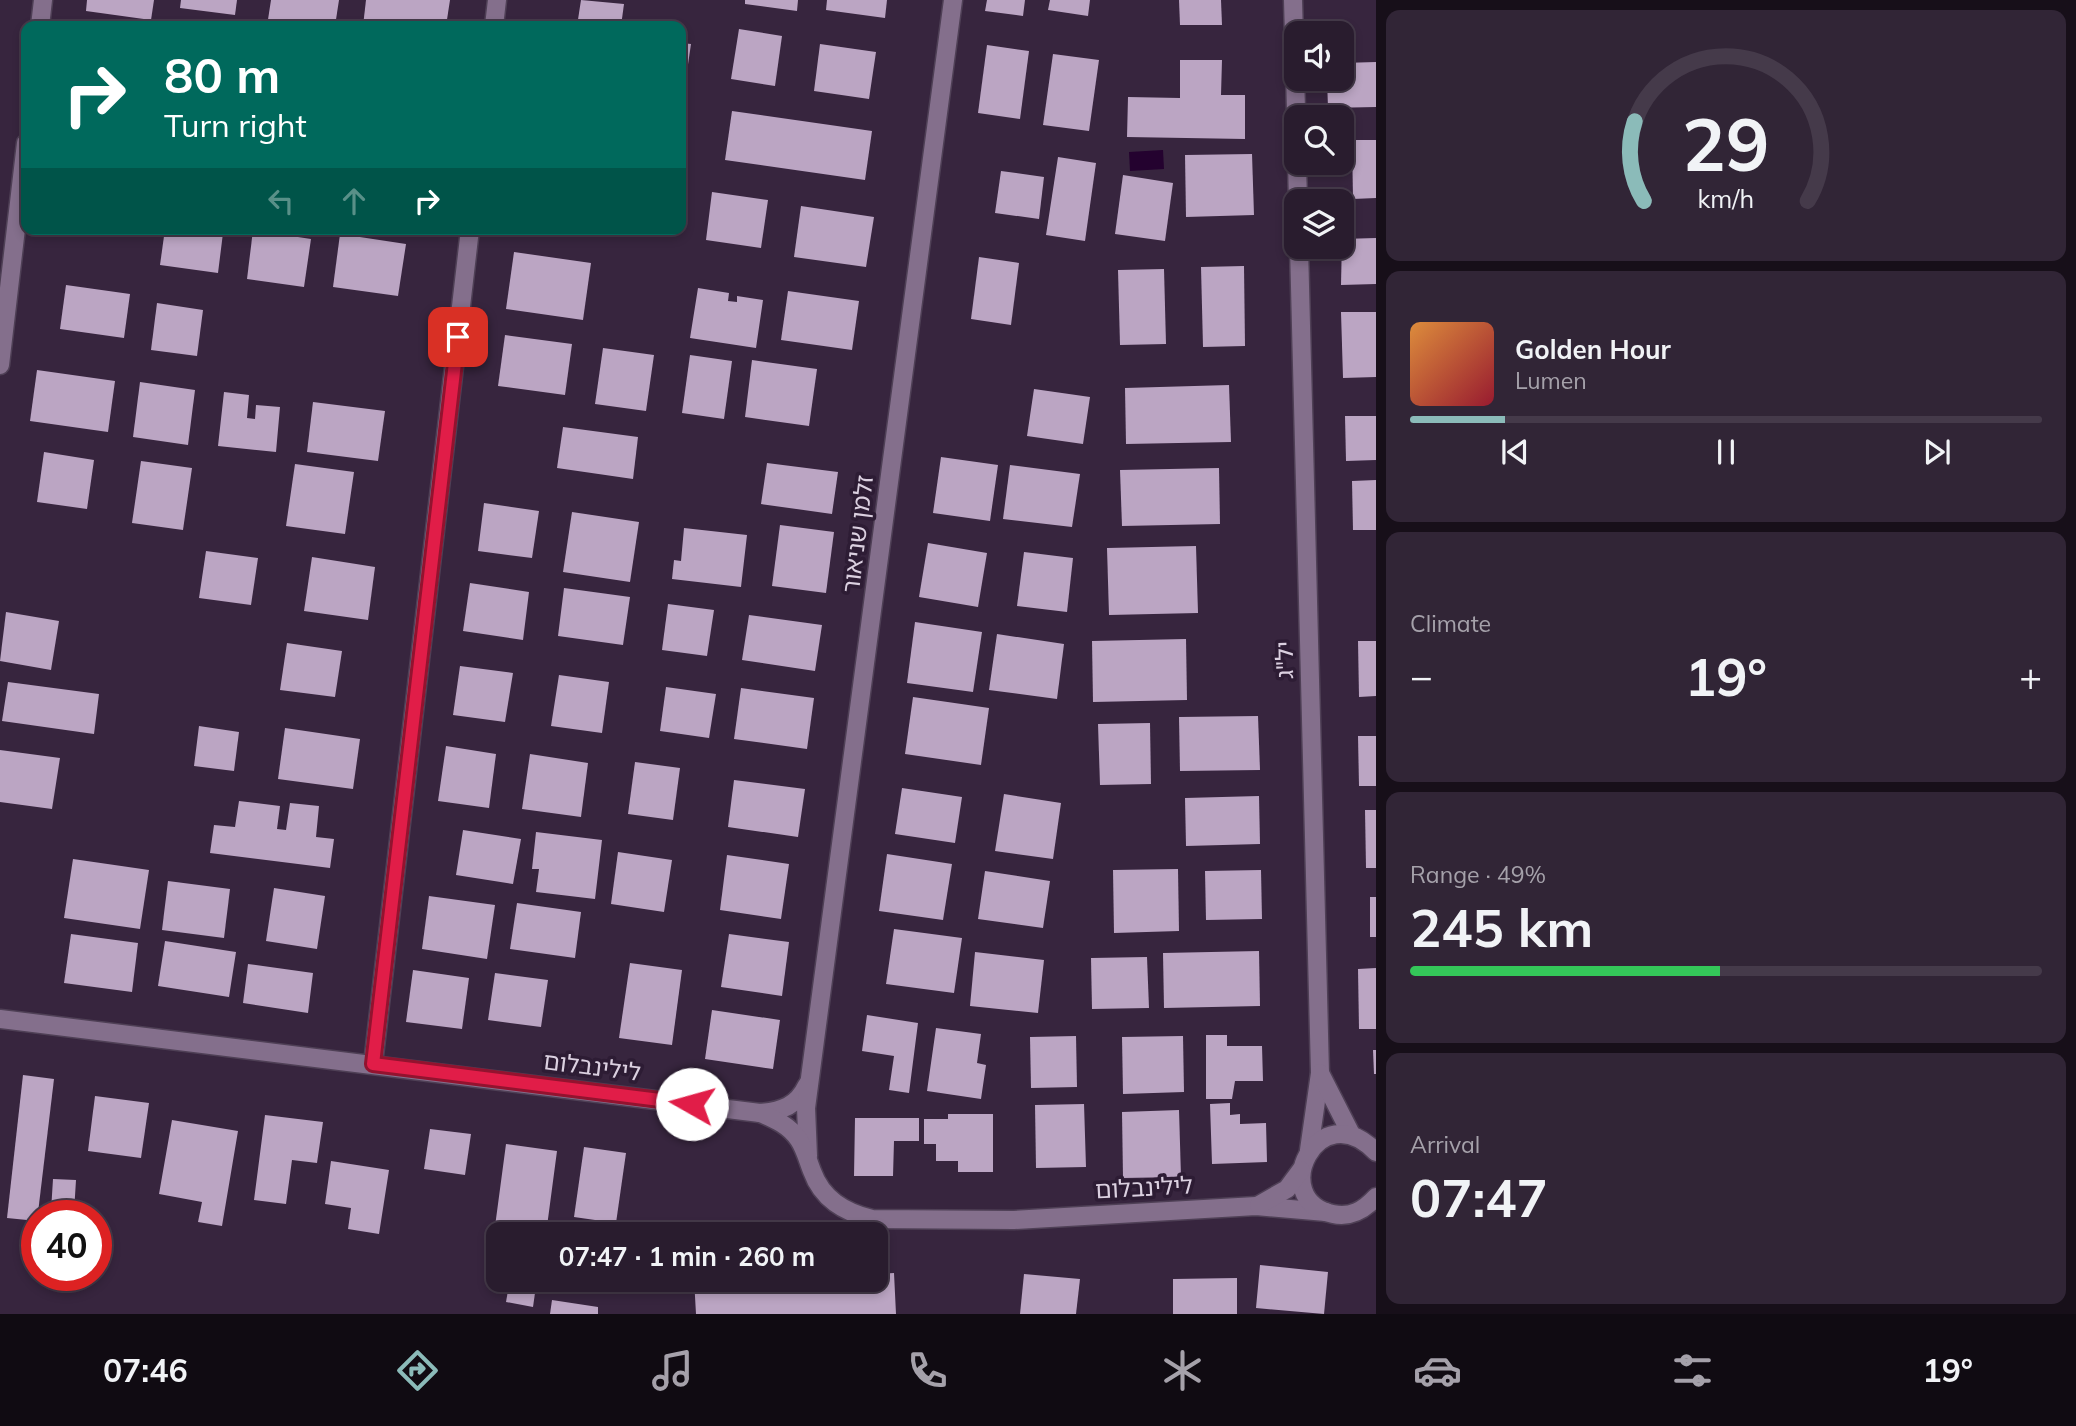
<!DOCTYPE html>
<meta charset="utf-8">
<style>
:root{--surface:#291c2e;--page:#312536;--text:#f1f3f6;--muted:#a5a1aa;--line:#453a4a;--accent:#8bbbb9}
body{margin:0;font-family:Mulish,"Noto Sans Hebrew",sans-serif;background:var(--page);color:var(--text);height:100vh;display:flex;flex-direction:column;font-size:26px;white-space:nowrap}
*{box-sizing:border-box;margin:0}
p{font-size:23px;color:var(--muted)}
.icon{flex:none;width:38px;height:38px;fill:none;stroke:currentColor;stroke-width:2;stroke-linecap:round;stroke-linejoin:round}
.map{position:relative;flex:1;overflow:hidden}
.panel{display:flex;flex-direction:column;gap:10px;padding:10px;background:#170f19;width:700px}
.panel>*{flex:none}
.banner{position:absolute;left:21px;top:21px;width:665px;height:214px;border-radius:14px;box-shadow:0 4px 10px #0003,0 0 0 2px var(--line);background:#00695c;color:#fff;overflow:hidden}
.tools{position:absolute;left:1284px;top:21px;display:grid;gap:14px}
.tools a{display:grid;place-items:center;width:70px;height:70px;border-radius:14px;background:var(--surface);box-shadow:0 4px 10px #0003,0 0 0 2px var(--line);font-size:35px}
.speed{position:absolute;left:21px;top:1200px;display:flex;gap:14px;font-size:35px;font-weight:700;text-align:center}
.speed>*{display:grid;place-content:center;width:91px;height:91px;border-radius:50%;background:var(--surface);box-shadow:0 4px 10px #0003,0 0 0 2px var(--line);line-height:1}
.speed .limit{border:10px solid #d22;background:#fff;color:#111}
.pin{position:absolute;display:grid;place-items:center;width:60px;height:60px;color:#fff;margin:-30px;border-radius:14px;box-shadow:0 4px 10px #0006}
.me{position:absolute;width:77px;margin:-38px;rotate:277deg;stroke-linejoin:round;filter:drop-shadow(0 0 5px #0008)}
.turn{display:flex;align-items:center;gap:24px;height:147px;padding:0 28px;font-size:32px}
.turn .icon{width:91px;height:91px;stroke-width:2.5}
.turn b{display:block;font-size:49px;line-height:60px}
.lanes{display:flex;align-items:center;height:66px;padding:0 28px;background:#0003;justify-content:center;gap:35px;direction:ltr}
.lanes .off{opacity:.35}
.big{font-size:52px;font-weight:700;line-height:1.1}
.panel .tile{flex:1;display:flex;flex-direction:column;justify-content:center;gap:10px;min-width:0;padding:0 24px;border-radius:14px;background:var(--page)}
.panel .dial{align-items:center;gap:0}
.dial svg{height:182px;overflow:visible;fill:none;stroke:var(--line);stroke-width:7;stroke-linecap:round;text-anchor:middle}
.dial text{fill:var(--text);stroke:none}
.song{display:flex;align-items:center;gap:21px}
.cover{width:84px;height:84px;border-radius:10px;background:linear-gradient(135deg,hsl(30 70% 55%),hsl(350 70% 35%))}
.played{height:7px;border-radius:4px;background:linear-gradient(90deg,var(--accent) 15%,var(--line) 15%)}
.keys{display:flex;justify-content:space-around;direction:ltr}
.heat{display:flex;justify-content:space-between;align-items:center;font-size:38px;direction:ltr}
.charge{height:10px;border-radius:5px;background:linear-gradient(90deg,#34c759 49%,var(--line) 0)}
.trip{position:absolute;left:486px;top:1222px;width:402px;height:70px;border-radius:14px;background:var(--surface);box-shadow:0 4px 10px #0003,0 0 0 2px var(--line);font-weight:700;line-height:70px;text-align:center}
.menu{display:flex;height:112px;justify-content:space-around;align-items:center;background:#100b12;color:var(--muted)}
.menu .icon{width:49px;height:49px}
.menu .on{color:var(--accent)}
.menu b{font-size:32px;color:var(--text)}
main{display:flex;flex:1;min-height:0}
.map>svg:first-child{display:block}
.water{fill:#24022f}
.building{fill:#bba5c3}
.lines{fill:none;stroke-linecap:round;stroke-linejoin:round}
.minor-casing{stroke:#4f4056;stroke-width:21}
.tertiary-casing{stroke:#4f4056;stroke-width:21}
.minor{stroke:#846f8c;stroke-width:18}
.tertiary{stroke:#846f8c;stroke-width:18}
.route-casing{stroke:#92132f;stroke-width:18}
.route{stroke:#e11d48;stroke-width:12}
.labels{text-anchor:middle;stroke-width:7;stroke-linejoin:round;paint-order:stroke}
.street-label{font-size:24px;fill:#dbd0e0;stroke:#2d1c34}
</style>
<main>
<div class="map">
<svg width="1376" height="1314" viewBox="0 0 1376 1314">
<rect width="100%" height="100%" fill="#37253e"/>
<path class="water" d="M1163 150 1164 169 1130 171 1129 152Z"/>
<g class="building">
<path d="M87 0H154L151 20 86 11Z"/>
<path d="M181 0H237L235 15 180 8Z"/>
<path d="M271 0H339L335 26H267Z"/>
<path d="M366 0H450L446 26H363Z"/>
<path d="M581 0 624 4 621 26H577Z"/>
<path d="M745 0H798L797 11 745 4Z"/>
<path d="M827 0H887L885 18 826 10Z"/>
<path d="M987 0H1025L1023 16 985 11Z"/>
<path d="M1050 0H1090L1088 16 1048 10Z"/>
<path d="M1179 0H1221L1222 25H1180Z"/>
<path d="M739 29 782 36 775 86 731 79Z"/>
<path d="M681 43 691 44 686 78 681 77Z"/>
<path d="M820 44 876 52 869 99 814 91Z"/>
<path d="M987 45 1029 51 1020 119 978 113Z"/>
<path d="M1053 54 1099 60 1089 131 1043 125Z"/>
<path d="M1180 60H1222L1221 95H1245V139L1127 137 1128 97 1180 98Z"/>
<path d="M1376 62V107L1328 108 1327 79H1342V63Z"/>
<path d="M732 111 872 131 865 180 725 160Z"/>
<path d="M1352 140H1376V198L1353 199Z"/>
<path d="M1252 154 1254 215 1186 217 1185 155Z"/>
<path d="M1058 157 1096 163 1085 241 1046 235Z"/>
<path d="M1001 171 1044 177 1039 219 995 213Z"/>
<path d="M1123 175 1173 183 1165 241 1115 234Z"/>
<path d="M712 192 768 200 761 248 706 240Z"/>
<path d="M801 206 874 217 866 267 794 257Z"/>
<path d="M165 229 223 233 218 273 160 265Z"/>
<path d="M253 230 311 239 304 287 247 279Z"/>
<path d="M340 234 406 244 398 296 333 287Z"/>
<path d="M1376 238V284L1341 285 1342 239Z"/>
<path d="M514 252 591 263 583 320 506 309Z"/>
<path d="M979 257 1019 263 1011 325 971 319Z"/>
<path d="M1244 266 1245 346 1203 347 1201 267Z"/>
<path d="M1164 269 1166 344 1120 345 1118 270Z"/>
<path d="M66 285 130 294 124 338 60 329Z"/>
<path d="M698 288 729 293 728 301 737 302V296L763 300 756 348 690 338Z"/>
<path d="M788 291 859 301 852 350 781 340Z"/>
<path d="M157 303 203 310 197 356 151 350Z"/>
<path d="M1341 312H1376V377L1343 378Z"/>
<path d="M505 335 572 344 565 395 498 386Z"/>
<path d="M603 348 654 355 646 411 595 404Z"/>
<path d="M690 355 732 361 724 419 682 413Z"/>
<path d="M752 360 817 369 809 426 745 417Z"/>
<path d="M37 370 115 381 108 432 30 421Z"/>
<path d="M140 382 195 390 188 445 133 437Z"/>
<path d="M1229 385 1231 442 1126 444 1125 388Z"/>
<path d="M1034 389 1090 397 1083 444 1027 436Z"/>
<path d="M224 392 249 395 247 418 255 419 256 405 280 407 276 452 218 446Z"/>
<path d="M313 402 385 411 378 461 307 452Z"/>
<path d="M1345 416H1376V460L1346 461Z"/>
<path d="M563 427 638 437 633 479 557 468Z"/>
<path d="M44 452 94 460 87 509 37 502Z"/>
<path d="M941 457 998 465 990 521 933 513Z"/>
<path d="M141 461 192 468 183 530 132 523Z"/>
<path d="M767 463 838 472 832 514 761 504Z"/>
<path d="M295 464 354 472 345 534 286 526Z"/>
<path d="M1010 465 1080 474 1072 527 1003 519Z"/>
<path d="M1219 468 1220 524 1122 526 1120 470Z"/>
<path d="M1376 480V530H1353L1352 481Z"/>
<path d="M484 503 539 511 532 558 478 551Z"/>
<path d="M572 512 639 522 630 582 563 572Z"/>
<path d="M780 525 834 532 826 593 772 586Z"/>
<path d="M684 528 747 535 741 587 672 579 674 560 681 561Z"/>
<path d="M928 543 987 553 978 607 919 597Z"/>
<path d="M1196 546 1198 613 1109 615 1107 548Z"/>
<path d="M206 551 258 558 251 605 199 598Z"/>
<path d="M1024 552 1073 558 1067 612 1017 606Z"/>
<path d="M312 557 375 567 368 620 304 611Z"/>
<path d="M470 583 529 592 523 640 463 631Z"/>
<path d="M564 588 630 597 623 645 558 636Z"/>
<path d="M668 604 714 610 707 656 662 650Z"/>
<path d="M6 612 59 621 51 670 0 661Z"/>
<path d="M749 615 822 625 815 671 742 660Z"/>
<path d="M915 622 982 632 973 692 907 683Z"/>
<path d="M997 634 1064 644 1057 699 989 690Z"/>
<path d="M1186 639 1187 700 1093 702 1092 641Z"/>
<path d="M1358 641H1376V696L1359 697Z"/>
<path d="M287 643 342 651 335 697 280 690Z"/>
<path d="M460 666 513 673 505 722 453 715Z"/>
<path d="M559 675 609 682 602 733 551 726Z"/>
<path d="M8 682 99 694 94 734 2 721Z"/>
<path d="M666 687 716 694 709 738 660 731Z"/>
<path d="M741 688 814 698 807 749 734 739Z"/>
<path d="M913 697 989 708 981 765 905 754Z"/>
<path d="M1258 716 1260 770 1180 771 1179 717Z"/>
<path d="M1150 723 1151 784 1100 785 1098 724Z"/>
<path d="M199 726 239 732 234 771 194 766Z"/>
<path d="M285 728 360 739 353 789 278 779Z"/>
<path d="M1358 736H1376V786H1359Z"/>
<path d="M446 746 496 754 489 808 438 801Z"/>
<path d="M0 750 60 758 52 809 0 802Z"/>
<path d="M530 754 588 763 581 817 522 809Z"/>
<path d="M635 762 680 768 673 820 628 814Z"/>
<path d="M734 780 805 789 798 837 728 827Z"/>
<path d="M902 788 962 797 955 843 895 834Z"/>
<path d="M1004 794 1061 803 1053 859 995 851Z"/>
<path d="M1259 796 1260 844 1186 846 1185 798Z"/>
<path d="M239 801 280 806 277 829 286 830 290 803 319 806 316 837 334 839 330 868 210 853 214 825 235 827Z"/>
<path d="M1365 810H1376V868H1366Z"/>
<path d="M463 830 521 839 513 884 456 875Z"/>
<path d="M536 832 602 840 595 899 536 892 539 869H532Z"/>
<path d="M618 852 672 860 664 912 611 904Z"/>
<path d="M887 854 952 864 943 920 879 911Z"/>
<path d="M727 855 789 864 781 919 720 910Z"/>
<path d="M73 859 149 870 140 929 64 918Z"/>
<path d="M1178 869 1179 931 1114 933 1113 870Z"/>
<path d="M1261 870 1262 919 1206 920 1205 871Z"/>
<path d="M985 871 1050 881 1043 928 978 919Z"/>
<path d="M168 881 230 889 224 938 162 930Z"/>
<path d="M274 888 325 896 317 949 266 941Z"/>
<path d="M429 896 495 905 487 959 422 949Z"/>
<rect x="1370" y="897" width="6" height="40"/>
<path d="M517 903 581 912 575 958 510 949Z"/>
<path d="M894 929 962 938 954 993 886 984Z"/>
<path d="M71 934 138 943 132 992 64 983Z"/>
<path d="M729 934 789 942 782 996 721 987Z"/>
<path d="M165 941 236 952 229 997 158 986Z"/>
<path d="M1259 951 1260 1006 1164 1008 1163 953Z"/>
<path d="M975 952 1044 960 1038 1013 970 1006Z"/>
<path d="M1147 957 1149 1008 1092 1009 1091 958Z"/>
<path d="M630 963 682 970 672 1045 619 1038Z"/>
<path d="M248 964 313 973 308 1013 243 1003Z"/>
<path d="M1376 968V1029H1359L1358 969Z"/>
<path d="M413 970 469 978 462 1029 406 1022Z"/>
<path d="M495 973 548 980 541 1027 488 1020Z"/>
<path d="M712 1010 780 1020 773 1069 705 1059Z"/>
<path d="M867 1015 918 1023 909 1093 889 1090 894 1056 862 1051Z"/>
<path d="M936 1028 981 1034 977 1063 986 1065 981 1099 927 1091Z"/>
<path d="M1206 1035H1227V1046H1262L1263 1081H1235L1232 1099H1206Z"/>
<path d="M1076 1036 1077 1087 1031 1088 1030 1037Z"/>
<path d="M1183 1036 1184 1092 1123 1094 1122 1037Z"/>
<path d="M1373 1050H1376V1074H1374Z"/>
<path d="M23 1075 54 1079 37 1221 7 1218Z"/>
<path d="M95 1096 149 1103 141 1158 88 1151Z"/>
<path d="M1230 1103V1115L1240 1114V1124L1266 1123 1267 1162 1212 1164 1210 1104Z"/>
<path d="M1084 1104 1086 1167 1036 1168 1035 1105Z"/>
<path d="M1179 1110 1181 1177 1123 1178 1122 1112Z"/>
<path d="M948 1114H993V1172H958V1161H936V1144H924V1119H948Z"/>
<path d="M265 1115 323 1122 317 1163 292 1160 286 1204 254 1200Z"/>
<path d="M855 1118H919V1141H894L893 1176H854Z"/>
<path d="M172 1120 238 1131 222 1226 198 1222 202 1202 159 1194Z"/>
<path d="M430 1129 471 1134 465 1175 424 1169Z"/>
<path d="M506 1144 557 1151 546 1234H499V1265L490 1264Z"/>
<path d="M584 1147 626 1153 616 1223 574 1217Z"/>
<path d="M331 1161 389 1170 379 1234 348 1229 351 1208 325 1204Z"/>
<path d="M53 1179 76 1180 74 1212 51 1211Z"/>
<path d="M1260 1265 1328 1272 1324 1314 1256 1308Z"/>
<path d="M894 1273 896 1314H696L694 1279H877V1274Z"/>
<path d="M1024 1274 1080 1279 1076 1314H1020Z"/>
<path d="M1237 1278V1314H1173V1279Z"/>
<path d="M510 1279H537L533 1307 506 1302Z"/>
<path d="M552 1300 598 1307V1314H550Z"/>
</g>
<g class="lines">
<defs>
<g id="minor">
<path d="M1293 0 1297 147"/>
<path d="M494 26 497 0"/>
<path d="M1297 163 1298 201"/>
<path d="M1299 247 1320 1073 1309 1150"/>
<path d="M373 1064 470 229"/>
<path d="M1320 1073 1351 1134"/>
<path d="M760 1113C782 1111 797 1106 807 1085"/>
<path d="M808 1156 806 1108 953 0"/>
</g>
<g id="tertiary">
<path d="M40 26 43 0"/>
<path d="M0 365 26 143"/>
<path d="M0 1019 760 1113C775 1119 790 1126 799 1140 805 1149 808 1161 812 1171 822 1199 844 1212 872 1219L1014 1220 1256 1206 1326 1212"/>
<path d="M1376 1152C1318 1092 1266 1200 1333 1214 1351 1218 1364 1210 1376 1197"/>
<path d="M1259 1205 1287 1189 1301 1170"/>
</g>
</defs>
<use href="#minor" class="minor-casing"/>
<use href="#tertiary" class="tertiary-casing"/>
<use href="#minor" class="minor"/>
<use href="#tertiary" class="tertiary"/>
</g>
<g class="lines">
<defs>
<path id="route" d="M458 337 373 1064 692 1104"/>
</defs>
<use href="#route" class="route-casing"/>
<use href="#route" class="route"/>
</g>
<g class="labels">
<g class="street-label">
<text transform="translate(858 534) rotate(-83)" y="8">זלמן שניאור</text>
<text transform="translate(1285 660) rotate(-91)" y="8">יל"ג</text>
<text transform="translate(592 1067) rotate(7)" y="8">לילינבלום</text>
<text transform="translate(1144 1188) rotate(-3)" y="8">לילינבלום</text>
</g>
</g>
</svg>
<div class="tools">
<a><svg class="icon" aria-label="sound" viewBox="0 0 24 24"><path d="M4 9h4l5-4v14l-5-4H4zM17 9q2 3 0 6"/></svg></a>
<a><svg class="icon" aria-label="search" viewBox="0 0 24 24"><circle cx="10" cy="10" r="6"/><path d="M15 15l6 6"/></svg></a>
<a><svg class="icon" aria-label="layers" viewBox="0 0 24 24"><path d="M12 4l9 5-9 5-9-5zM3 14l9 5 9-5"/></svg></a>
</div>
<div class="speed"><div class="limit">40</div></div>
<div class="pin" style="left:458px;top:337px;background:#d93025"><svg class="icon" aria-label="arrive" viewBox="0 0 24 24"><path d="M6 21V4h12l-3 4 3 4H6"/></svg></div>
<svg class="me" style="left:692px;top:1104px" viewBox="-20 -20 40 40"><circle r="19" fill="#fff"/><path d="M0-13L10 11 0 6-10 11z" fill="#e11d48"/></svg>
<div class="trip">07:47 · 1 min · 260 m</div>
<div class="banner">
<div class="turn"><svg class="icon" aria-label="right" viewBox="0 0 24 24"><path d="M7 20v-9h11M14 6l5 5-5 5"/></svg><div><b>80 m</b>Turn right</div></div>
<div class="lanes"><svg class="icon off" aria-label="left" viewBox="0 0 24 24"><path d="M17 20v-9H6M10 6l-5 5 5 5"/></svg><svg class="icon off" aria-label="ahead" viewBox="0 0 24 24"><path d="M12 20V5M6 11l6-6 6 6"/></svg><svg class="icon" aria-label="right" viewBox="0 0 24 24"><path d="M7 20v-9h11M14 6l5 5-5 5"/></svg></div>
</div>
</div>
<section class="panel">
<div class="tile dial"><svg viewBox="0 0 100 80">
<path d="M14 69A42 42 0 1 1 86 69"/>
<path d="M14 69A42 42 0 0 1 10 34" stroke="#8bbbb9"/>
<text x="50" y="56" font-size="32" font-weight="700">29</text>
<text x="50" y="72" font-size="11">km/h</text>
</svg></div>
<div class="tile">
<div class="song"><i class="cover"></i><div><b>Golden Hour</b><p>Lumen</p></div></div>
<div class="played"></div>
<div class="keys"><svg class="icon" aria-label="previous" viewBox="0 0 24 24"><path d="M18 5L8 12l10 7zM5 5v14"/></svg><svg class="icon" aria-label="pause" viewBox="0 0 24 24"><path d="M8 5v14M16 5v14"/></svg><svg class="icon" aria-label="next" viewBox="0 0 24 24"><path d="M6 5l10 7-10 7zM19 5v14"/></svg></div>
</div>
<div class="tile"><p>Climate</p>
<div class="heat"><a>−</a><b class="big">19°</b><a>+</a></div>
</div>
<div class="tile"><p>Range · 49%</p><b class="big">245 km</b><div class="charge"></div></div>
<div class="tile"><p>Arrival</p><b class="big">07:47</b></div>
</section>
</main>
<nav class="menu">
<b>07:46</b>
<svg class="icon on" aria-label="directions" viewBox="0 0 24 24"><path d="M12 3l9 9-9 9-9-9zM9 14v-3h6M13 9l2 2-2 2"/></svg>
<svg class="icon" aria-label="music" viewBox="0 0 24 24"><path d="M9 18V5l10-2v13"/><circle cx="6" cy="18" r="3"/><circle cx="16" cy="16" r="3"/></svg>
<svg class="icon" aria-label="phone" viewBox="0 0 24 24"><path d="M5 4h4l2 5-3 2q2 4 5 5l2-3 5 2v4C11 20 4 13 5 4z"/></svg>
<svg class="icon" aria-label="climate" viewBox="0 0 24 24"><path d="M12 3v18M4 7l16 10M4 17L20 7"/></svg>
<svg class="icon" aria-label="car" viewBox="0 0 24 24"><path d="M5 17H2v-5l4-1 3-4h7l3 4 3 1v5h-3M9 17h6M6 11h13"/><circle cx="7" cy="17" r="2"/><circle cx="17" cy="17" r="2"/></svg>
<svg class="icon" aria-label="filters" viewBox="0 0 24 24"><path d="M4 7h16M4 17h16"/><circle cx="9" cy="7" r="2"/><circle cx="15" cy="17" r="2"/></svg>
<b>19°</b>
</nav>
